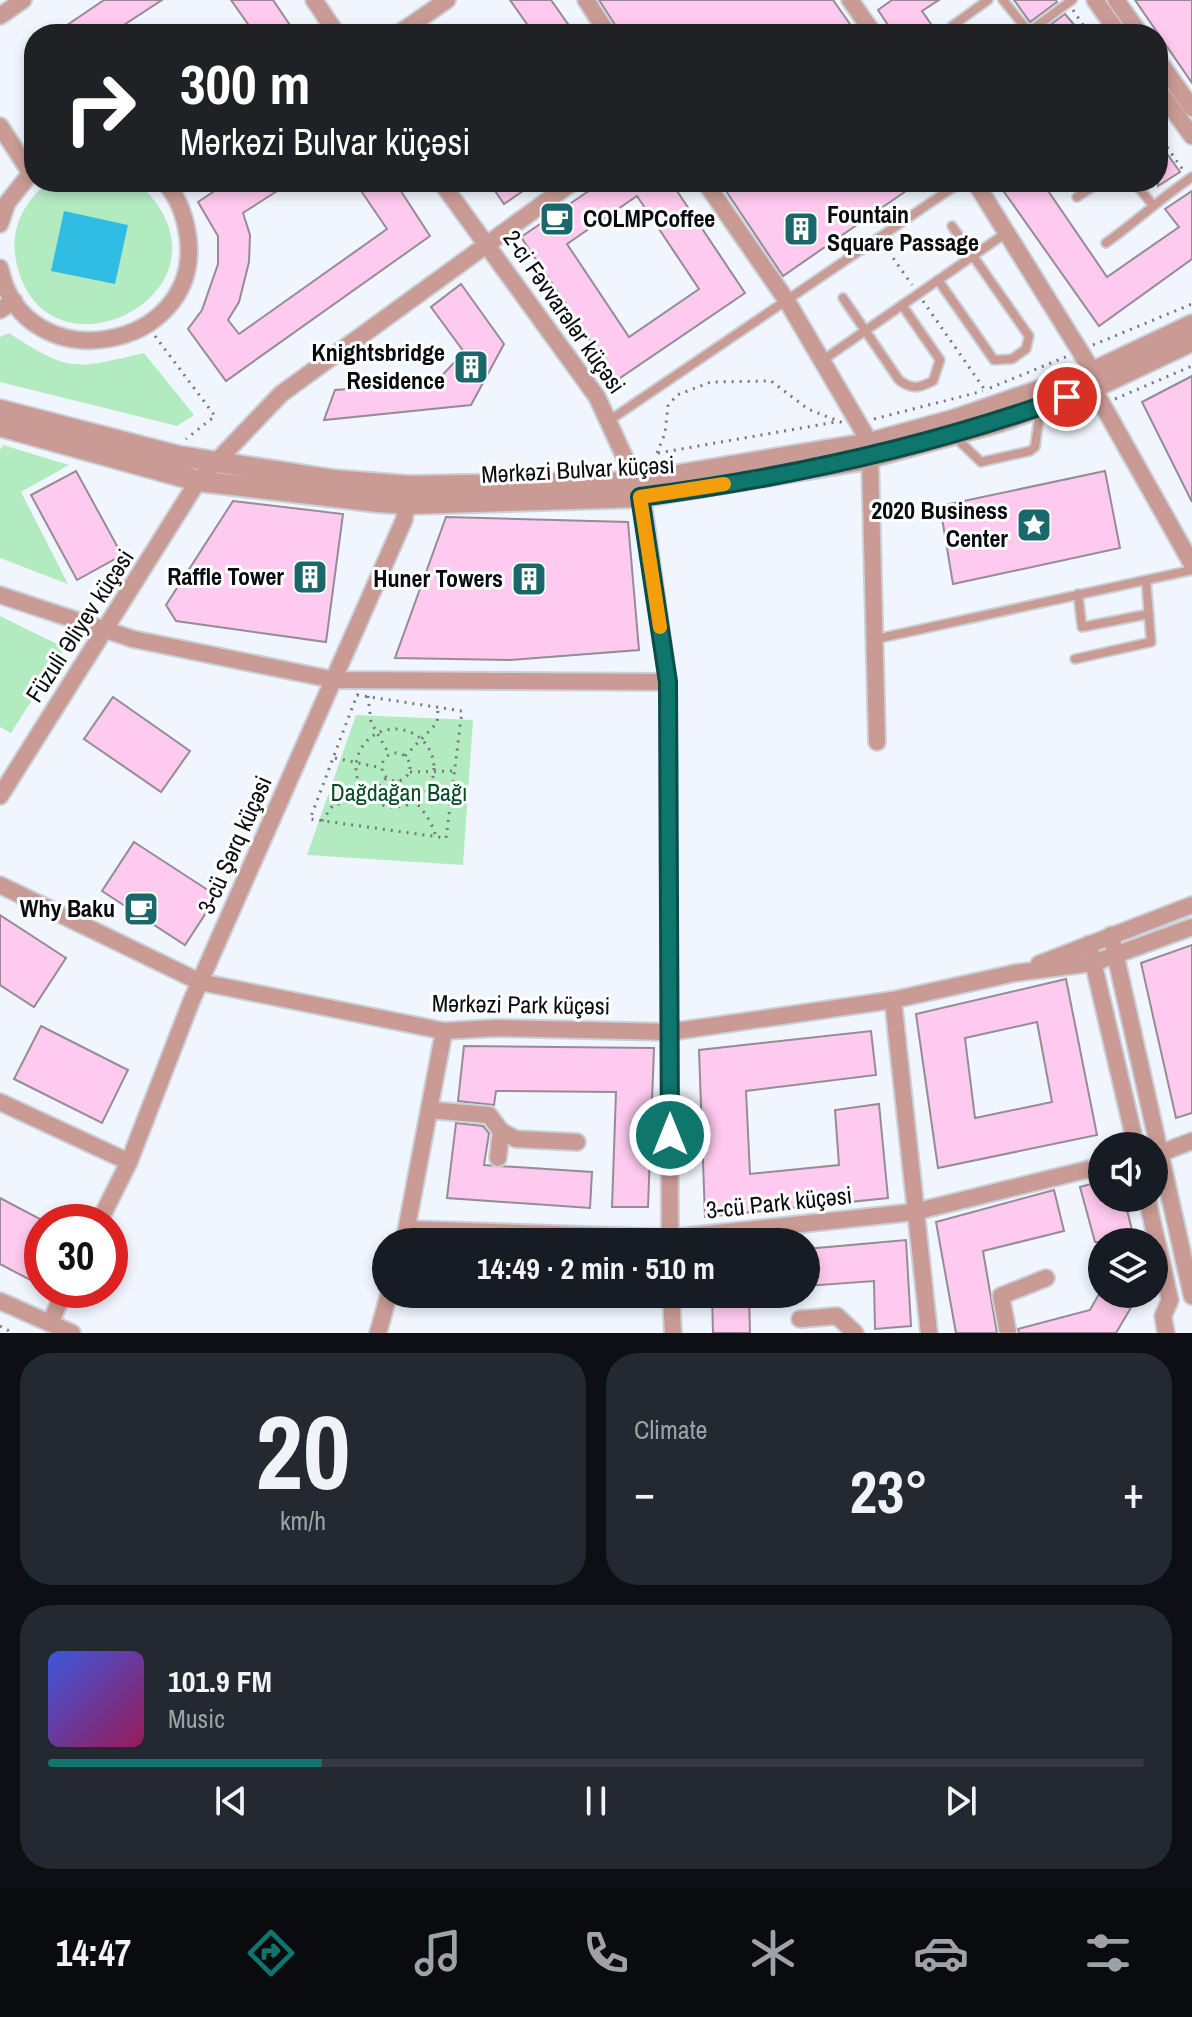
<!DOCTYPE html>
<meta charset="utf-8">
<style>
:root{--surface:#171b24;--page:#242831;--text:#f1f3f6;--muted:#9ea1a6;--line:#363941;--accent:#0f766e}
body{margin:0;font-family:"Archivo Narrow",sans-serif;background:var(--page);color:var(--text);height:100vh;display:flex;flex-direction:column;font-size:30px;white-space:nowrap}
*{box-sizing:border-box;margin:0}
p{font-size:26px;color:var(--muted)}
.icon{flex:none;width:44px;height:44px;fill:none;stroke:currentColor;stroke-width:2;stroke-linecap:round;stroke-linejoin:round}
.map{position:relative;height:1333px;overflow:hidden}
.panel{display:flex;flex-direction:column;gap:20px;padding:20px;background:#0d0f14;flex:1}
.panel>*{flex:none}
.top-card{position:absolute;left:24px;top:24px;width:1144px;height:168px;border-radius:32px;box-shadow:0 4px 12px #0003;background:#202124;color:#fff;overflow:hidden}
.buttons{position:absolute;left:1088px;top:1132px;display:grid;gap:16px}
.buttons a{display:grid;place-items:center;width:80px;height:80px;border-radius:50%;background:var(--surface);box-shadow:0 4px 12px #0003;font-size:40px}
.speed{position:absolute;left:24px;top:1204px;display:flex;gap:16px;font-size:40px;font-weight:700;text-align:center}
.speed>*{display:grid;place-content:center;width:104px;height:104px;border-radius:50%;background:var(--surface);box-shadow:0 4px 12px #0003;line-height:1}
.speed .limit{border:12px solid #d22;background:#fff;color:#111}
.pin{position:absolute;display:grid;place-items:center;width:68px;height:68px;color:#fff;margin:-34px;border:4px solid #fff;border-radius:50%;box-shadow:0 2px 8px #0007}
.me{position:absolute;width:88px;margin:-44px;rotate:0deg;stroke-linejoin:round;filter:drop-shadow(0 0 6px #0008)}
.turn{display:flex;align-items:center;gap:28px;height:168px;padding:0 24px;font-size:36px}
.turn .icon{width:104px;height:104px;stroke-width:2.5}
.turn b{display:block;font-size:56px;line-height:68px}
.big{font-size:60px;font-weight:800;line-height:1.1}
.panel .card{flex:1;display:flex;flex-direction:column;justify-content:center;gap:12px;min-width:0;padding:0 28px;border-radius:32px;background:var(--page)}
.panel .dial{align-items:center;gap:0}
.dial b{font-size:104px;line-height:1}
.song{display:flex;align-items:center;gap:24px}
.cover{width:96px;height:96px;border-radius:12px;background:linear-gradient(135deg,hsl(230 70% 55%),hsl(330 70% 35%))}
.played{height:8px;border-radius:4px;background:linear-gradient(90deg,var(--accent) 25%,var(--line) 25%)}
.keys{display:flex;justify-content:space-around;direction:ltr}
.heat{display:flex;justify-content:space-between;align-items:center;font-size:44px;direction:ltr}
.panel .tiles{flex:1;display:grid;gap:20px;grid-template-columns:1fr 1fr}
.card:last-child{grid-column:span 2}
.trip{position:absolute;left:372px;top:1228px;width:448px;height:80px;border-radius:40px;background:var(--surface);box-shadow:0 4px 12px #0003;font-weight:800;line-height:80px;text-align:center}
.tabs{display:flex;height:128px;justify-content:space-around;align-items:center;background:#090b0e;color:var(--muted)}
.tabs .icon{width:56px;height:56px}
.tabs .current{color:var(--accent)}
.tabs b{font-size:36px;color:var(--text)}
.map>svg:first-child{display:block}
.green{fill:#b3ebc1}
.water{fill:#30bce3}
.building{fill:#fecaef;stroke:#968c93;stroke-width:2;fill-rule:evenodd}
.lines{fill:none;stroke-linecap:round;stroke-linejoin:round}
.service-casing{stroke:#cbd0d8;stroke-width:12}
.minor-casing{stroke:#cbd0d8;stroke-width:20}
.tertiary-casing{stroke:#cbd0d8;stroke-width:24}
.path{stroke:#75787e;stroke-width:3;stroke-dasharray:2 6;stroke-linecap:butt}
.service{stroke:#c99b94;stroke-width:8}
.minor{stroke:#c99b94;stroke-width:16}
.tertiary{stroke:#c99b94;stroke-width:20}
.route-casing{stroke:#0a4d48;stroke-width:20}
.route{stroke:#0f766e;stroke-width:14}
.slow{stroke:#f59e0b;stroke-width:14}
.labels{text-anchor:middle;stroke-width:6;stroke-linejoin:round;paint-order:stroke}
.poi-label{font-size:24px;font-weight:bold;fill:#090b0f;stroke:#fff;text-anchor:end}
.street-label{font-size:24px;fill:#090b0f;stroke:#fff}
.park-label{font-size:24px;fill:#064d25;stroke:#fff}
</style>
<div class="map">
<svg width="1192" height="1333" viewBox="0 0 1192 1333">
<rect width="100%" height="100%" fill="#f0f5fe"/>
<g class="green">
<path d="M49 182H137C256 290 37 399 15 255 11 226 26 199 49 182Z"/>
<path d="M9 333C70 373 74 369 144 353L194 415 177 426 0 382V337Z"/>
<path d="M3 445 69 465 21 492 68 584 0 558V450Z"/>
<path d="M0 616 65 648 11 733 0 727Z"/>
<path d="M356 715 473 720 463 865 307 855Z"/>
</g>
<path class="water" d="M64 211 128 225 115 284 51 271Z"/>
<g class="building">
<path d="M104 0H162L110 34H54Z"/>
<path d="M231 0H273L296 34H255Z"/>
<path d="M510 0H551L575 34H534Z"/>
<path d="M599 0H833L857 34H621Z"/>
<path d="M892 0H939L922 11 938 34H894L878 10Z"/>
<path d="M1014 0H1056L1057 2 1030 22Z"/>
<path d="M1135 0H1192V83Z"/>
<path d="M1065 14 1082 34H1038Z"/>
<path d="M1158 141 1180 172 1158 186Z"/>
<path d="M228 182H291L243 213 250 235 249 262 239 302 228 320 239 334 387 229 355 182H395L430 236 226 381 188 329 202 310 218 264V236L198 202Z"/>
<path d="M489 182H536L504 204Z"/>
<path d="M602 182H671L745 293 617 380 521 237ZM637 196 699 289 629 337 567 244Z"/>
<path d="M720 182H919L783 276Z"/>
<path d="M1012 182H1042L1107 277 1179 227 1165 209 1192 191V259L1099 326 1002 189Z"/>
<path d="M461 284 504 344 471 405 324 420 335 390 435 383 464 352 431 307Z"/>
<path d="M1192 376V502L1142 402Z"/>
<path d="M76 471 122 555 77 580 31 495Z"/>
<path d="M1105 471 1120 548 953 584 940 506Z"/>
<path d="M233 501 343 514 326 642 176 621 166 605Z"/>
<path d="M446 517 628 522 639 650 510 660 395 658Z"/>
<path d="M113 697 190 751 161 792 84 739Z"/>
<path d="M134 842 217 896 185 945 102 891Z"/>
<path d="M0 915 66 958 34 1007 0 985Z"/>
<path d="M1192 945V1113L1176 1118 1141 963Z"/>
<path d="M1066 979 1097 1135 938 1168 916 1014ZM1037 1022 1052 1102 975 1118 965 1038Z"/>
<path d="M41 1026 128 1070 102 1123 14 1079Z"/>
<path d="M871 1031 876 1075 746 1091 750 1174 839 1165 835 1110 879 1104 888 1198 705 1217 699 1050Z"/>
<path d="M464 1046 654 1048 648 1207H612L616 1092 496 1091 494 1105 458 1101Z"/>
<path d="M456 1123 483 1126 489 1133 484 1165 592 1172 590 1208 447 1198Z"/>
<path d="M1102 1181V1198H1124L1135 1242H1095L1080 1187Z"/>
<path d="M1054 1190 1064 1231 983 1251 997 1333H956L936 1222Z"/>
<path d="M0 1198 42 1220V1277L38 1284 0 1264Z"/>
<path d="M906 1240 911 1326 875 1329 874 1281 806 1286V1249Z"/>
<path d="M712 1294H749L750 1333H713Z"/>
<path d="M1099 1294H1139L1116 1333H1019L1018 1329 1090 1310Z"/>
</g>
<g class="lines">
<defs>
<g id="service">
<path d="M1003 0 1029 32"/>
<path d="M952 26 988 0"/>
<path d="M1026 34 1072 0"/>
<path d="M1134 182 1152 204"/>
<path d="M1077 197 1100 182"/>
<path d="M1106 243C1137 221 1161 198 1192 177"/>
<path d="M938 280 994 360 1012 359 1026 349 1029 336 952 226"/>
<path d="M843 298 899 380C912 390 919 388 933 381L940 360 902 305"/>
<path d="M823 360 1006 233"/>
<path d="M610 420 961 182"/>
<path d="M955 437 981 462 1030 451 1035 447 1040 410"/>
<path d="M1078 594 1082 627 1149 614"/>
<path d="M876 639 1192 570"/>
<path d="M1075 659 1151 642 1146 580"/>
</g>
<g id="minor">
<path d="M314 0 337 34"/>
<path d="M586 0 608 34"/>
<path d="M850 0 874 34"/>
<path d="M1095 0 1119 34"/>
<path d="M1116 0 1140 34"/>
<path d="M0 16 23 0"/>
<path d="M398 34 447 0"/>
<path d="M1158 60 1192 108"/>
<path d="M1158 89 1192 136"/>
<path d="M0 126 30 172"/>
<path d="M441 182 597 397 636 482 644 510 668 682 670 1242"/>
<path d="M705 182 787 301 870 443"/>
<path d="M975 182 1093 372"/>
<path d="M0 224 7 203 34 169"/>
<path d="M0 268C23 383 203 352 188 237 185 216 179 197 164 182"/>
<path d="M0 310 14 301"/>
<path d="M1093 388 1192 564"/>
<path d="M870 458 877 742"/>
<path d="M0 595 133 639 335 680 668 682"/>
<path d="M0 796 198 481 281 394 573 182"/>
<path d="M0 885 200 982 444 1031 496 1028 670 1032 893 1000 1015 973 1093 963 1192 927"/>
<path d="M1111 935 1192 1296"/>
<path d="M1089 944 1136 1146"/>
<path d="M1039 964 1192 905"/>
<path d="M893 1000 929 1333"/>
<path d="M0 1102 129 1162"/>
<path d="M429 1110 489 1115 501 1131 516 1139 577 1142"/>
<path d="M1161 1153 1192 1141"/>
<path d="M498 1158 501 1131"/>
<path d="M1147 1198 1170 1300 1163 1316 1166 1333"/>
<path d="M99 1222 129 1162 191 1002 404 520 408 496"/>
<path d="M407 1229 670 1238 914 1212 1102 1166"/>
<path d="M404 1242 444 1031"/>
<path d="M671 1294 673 1333"/>
<path d="M0 1301 72 1333"/>
<path d="M800 1319 837 1316 855 1333"/>
<path d="M50 1323 65 1290"/>
<path d="M378 1333 389 1294"/>
<path d="M1008 1333 1001 1296 1046 1278"/>
</g>
<g id="tertiary">
<path d="M0 410 178 456 333 480 409 486 636 482 870 443 954 420 1093 372 1192 325"/>
<path d="M0 426 198 481 378 502 407 504 640 497 857 461 999 422 1093 388 1192 341"/>
</g>
</defs>
<use href="#service" class="service-casing"/>
<use href="#minor" class="minor-casing"/>
<use href="#tertiary" class="tertiary-casing"/>
<g class="path">
<path d="M1073 10 1089 34"/>
<path d="M1158 134 1183 170"/>
<path d="M884 245 912 285"/>
<path d="M923 301 987 393"/>
<path d="M155 336 215 416 186 439"/>
<path d="M1093 345 1192 304"/>
<path d="M990 388 1068 356"/>
<path d="M1115 399 1192 366"/>
<path d="M874 419 983 391"/>
<path d="M657 453 665 433 668 406 677 395 711 382 771 381 808 409 843 423"/>
<path d="M658 453 836 422"/>
<path d="M357 695 462 711 446 838 310 819Z"/>
<path d="M368 696 371 722 389 754"/>
<circle cx="395" cy="768" r="39"/>
<circle cx="396" cy="767" r="14"/>
<path d="M405 756 437 723 438 709"/>
<path d="M335 758 382 768"/>
<path d="M410 772 454 771"/>
<path d="M397 781C413 802 429 811 436 837"/>
<path d="M322 821 333 805 369 798 386 778"/>
<path d="M0 1326 13 1333"/>
</g>
<use href="#service" class="service"/>
<use href="#minor" class="minor"/>
<use href="#tertiary" class="tertiary"/>
</g>
<g class="lines">
<defs>
<path id="route" d="M670 1135 668 682 640 497C787 478 928 447 1067 397"/>
</defs>
<use href="#route" class="route-casing"/>
<use href="#route" class="route"/>
<path class="slow" d="M660 627 640 497 724 484"/>
</g>
<defs>
<symbol id="cafe-square" viewBox="-11 -11 22 22"><rect x="-9" y="-9" width="18" height="18" rx="4" fill="#1b686c" stroke="#fff"/><path d="M-5.5-4.5H6V0H3Q3 3.5 0 3.5H-2.5Q-5.5 3.5-5.5 0ZM3-3.2v2h1.7v-2ZM-6 4.5H4V6H-6Z" fill="#fff"/></symbol>
<symbol id="building-square" viewBox="-11 -11 22 22"><rect x="-9" y="-9" width="18" height="18" rx="4" fill="#1b686c" stroke="#fff"/><path d="M-4-6H4V6H1V3H-1V6H-4ZM-2.5-4.3h1.7v1.8h-1.7ZM.8-4.3h1.7v1.8H.8ZM-2.5-1h1.7V.8h-1.7ZM.8-1h1.7V.8H.8Z" fill="#fff"/></symbol>
<symbol id="sight-square" viewBox="-11 -11 22 22"><rect x="-9" y="-9" width="18" height="18" rx="4" fill="#1b686c" stroke="#fff"/><path d="M0-6L1.8-2.2L6-1.7L2.9 1.2L3.7 5.4L0 3.3L-3.7 5.4L-2.9 1.2L-6-1.7L-1.8-2.2Z" fill="#fff"/></symbol>
</defs>
<g fill-rule="evenodd">
<use href="#cafe-square" x="537" y="199" width="40" height="40"/>
<use href="#building-square" x="781" y="209" width="40" height="40"/>
<use href="#building-square" x="451" y="347" width="40" height="40"/>
<use href="#sight-square" x="1014" y="505" width="40" height="40"/>
<use href="#building-square" x="290" y="557" width="40" height="40"/>
<use href="#building-square" x="509" y="559" width="40" height="40"/>
<use href="#cafe-square" x="121" y="889" width="40" height="40"/>
</g>
<g class="labels">
<g class="poi-label">
<text x="827" y="223" text-anchor="start">Fountain<tspan x="827" dy="28">Square Passage</tspan></text>
<text x="583" y="227" text-anchor="start">COLMPCoffee</text>
<text x="445" y="361">Knightsbridge<tspan x="445" dy="28">Residence</tspan></text>
<text x="1008" y="519">2020 Business<tspan x="1008" dy="28">Center</tspan></text>
<text x="284" y="585">Raffle Tower</text>
<text x="503" y="587">Huner Towers</text>
<text x="115" y="917">Why Baku</text>
</g>
<g class="street-label">
<text transform="translate(564 312) rotate(55)" y="8">2-ci Fəvvarələr küçəsi</text>
<text transform="translate(578 470) rotate(-3)" y="8">Mərkəzi Bulvar küçəsi</text>
<text transform="translate(80 626) rotate(-57)" y="8">Füzuli Əliyev küçəsi</text>
<text transform="translate(235 845) rotate(-66)" y="8">3-cü Şərq küçəsi</text>
<text transform="translate(521 1005) rotate(1)" y="8">Mərkəzi Park küçəsi</text>
<text transform="translate(779 1203) rotate(-6)" y="8">3-cü Park küçəsi</text>
</g>
<g class="park-label">
<text x="399" y="801">Dağdağan Bağı</text>
</g>
</g>
</svg>
<div class="buttons">
<a><svg class="icon" aria-label="sound" viewBox="0 0 24 24"><path d="M4 9h4l5-4v14l-5-4H4zM17 9q2 3 0 6"/></svg></a>
<a><svg class="icon" aria-label="layers" viewBox="0 0 24 24"><path d="M12 4l9 5-9 5-9-5zM3 14l9 5 9-5"/></svg></a>
</div>
<div class="speed"><div class="limit">30</div></div>
<div class="pin" style="left:1067px;top:397px;background:#d93025"><svg class="icon" aria-label="arrive" viewBox="0 0 24 24"><path d="M6 21V4h12l-3 4 3 4H6"/></svg></div>
<svg class="me" style="left:670px;top:1135px" viewBox="-20 -20 40 40"><circle r="17" fill="#0f766e" stroke="#fff" stroke-width="3"/><path d="M0-11L8 9 0 5-8 9z" fill="#fff"/></svg>
<div class="trip">14:49 · 2 min · 510 m</div>
<div class="top-card">
<div class="turn"><svg class="icon" aria-label="right" viewBox="0 0 24 24"><path d="M7 20v-9h11M14 6l5 5-5 5"/></svg><div><b>300 m</b>Mərkəzi Bulvar küçəsi</div></div>
</div>
</div>
<section class="panel">
<div class="tiles">
<div class="card dial"><b>20</b><p>km/h</p></div>
<div class="card"><p>Climate</p>
<div class="heat"><a>−</a><b class="big">23°</b><a>+</a></div>
</div>
<div class="card">
<div class="song"><i class="cover"></i><div><b>101.9 FM</b><p>Music</p></div></div>
<div class="played"></div>
<div class="keys"><svg class="icon" aria-label="previous" viewBox="0 0 24 24"><path d="M18 5L8 12l10 7zM5 5v14"/></svg><svg class="icon" aria-label="pause" viewBox="0 0 24 24"><path d="M8 5v14M16 5v14"/></svg><svg class="icon" aria-label="next" viewBox="0 0 24 24"><path d="M6 5l10 7-10 7zM19 5v14"/></svg></div>
</div>
</div>
</section>
<nav class="tabs">
<b>14:47</b>
<svg class="icon current" aria-label="directions" viewBox="0 0 24 24"><path d="M12 3l9 9-9 9-9-9zM9 14v-3h6M13 9l2 2-2 2"/></svg>
<svg class="icon" aria-label="music" viewBox="0 0 24 24"><path d="M9 18V5l10-2v13"/><circle cx="6" cy="18" r="3"/><circle cx="16" cy="16" r="3"/></svg>
<svg class="icon" aria-label="phone" viewBox="0 0 24 24"><path d="M5 4h4l2 5-3 2q2 4 5 5l2-3 5 2v4C11 20 4 13 5 4z"/></svg>
<svg class="icon" aria-label="climate" viewBox="0 0 24 24"><path d="M12 3v18M4 7l16 10M4 17L20 7"/></svg>
<svg class="icon" aria-label="car" viewBox="0 0 24 24"><path d="M5 17H2v-5l4-1 3-4h7l3 4 3 1v5h-3M9 17h6M6 11h13"/><circle cx="7" cy="17" r="2"/><circle cx="17" cy="17" r="2"/></svg>
<svg class="icon" aria-label="filters" viewBox="0 0 24 24"><path d="M4 7h16M4 17h16"/><circle cx="9" cy="7" r="2"/><circle cx="15" cy="17" r="2"/></svg>
</nav>
